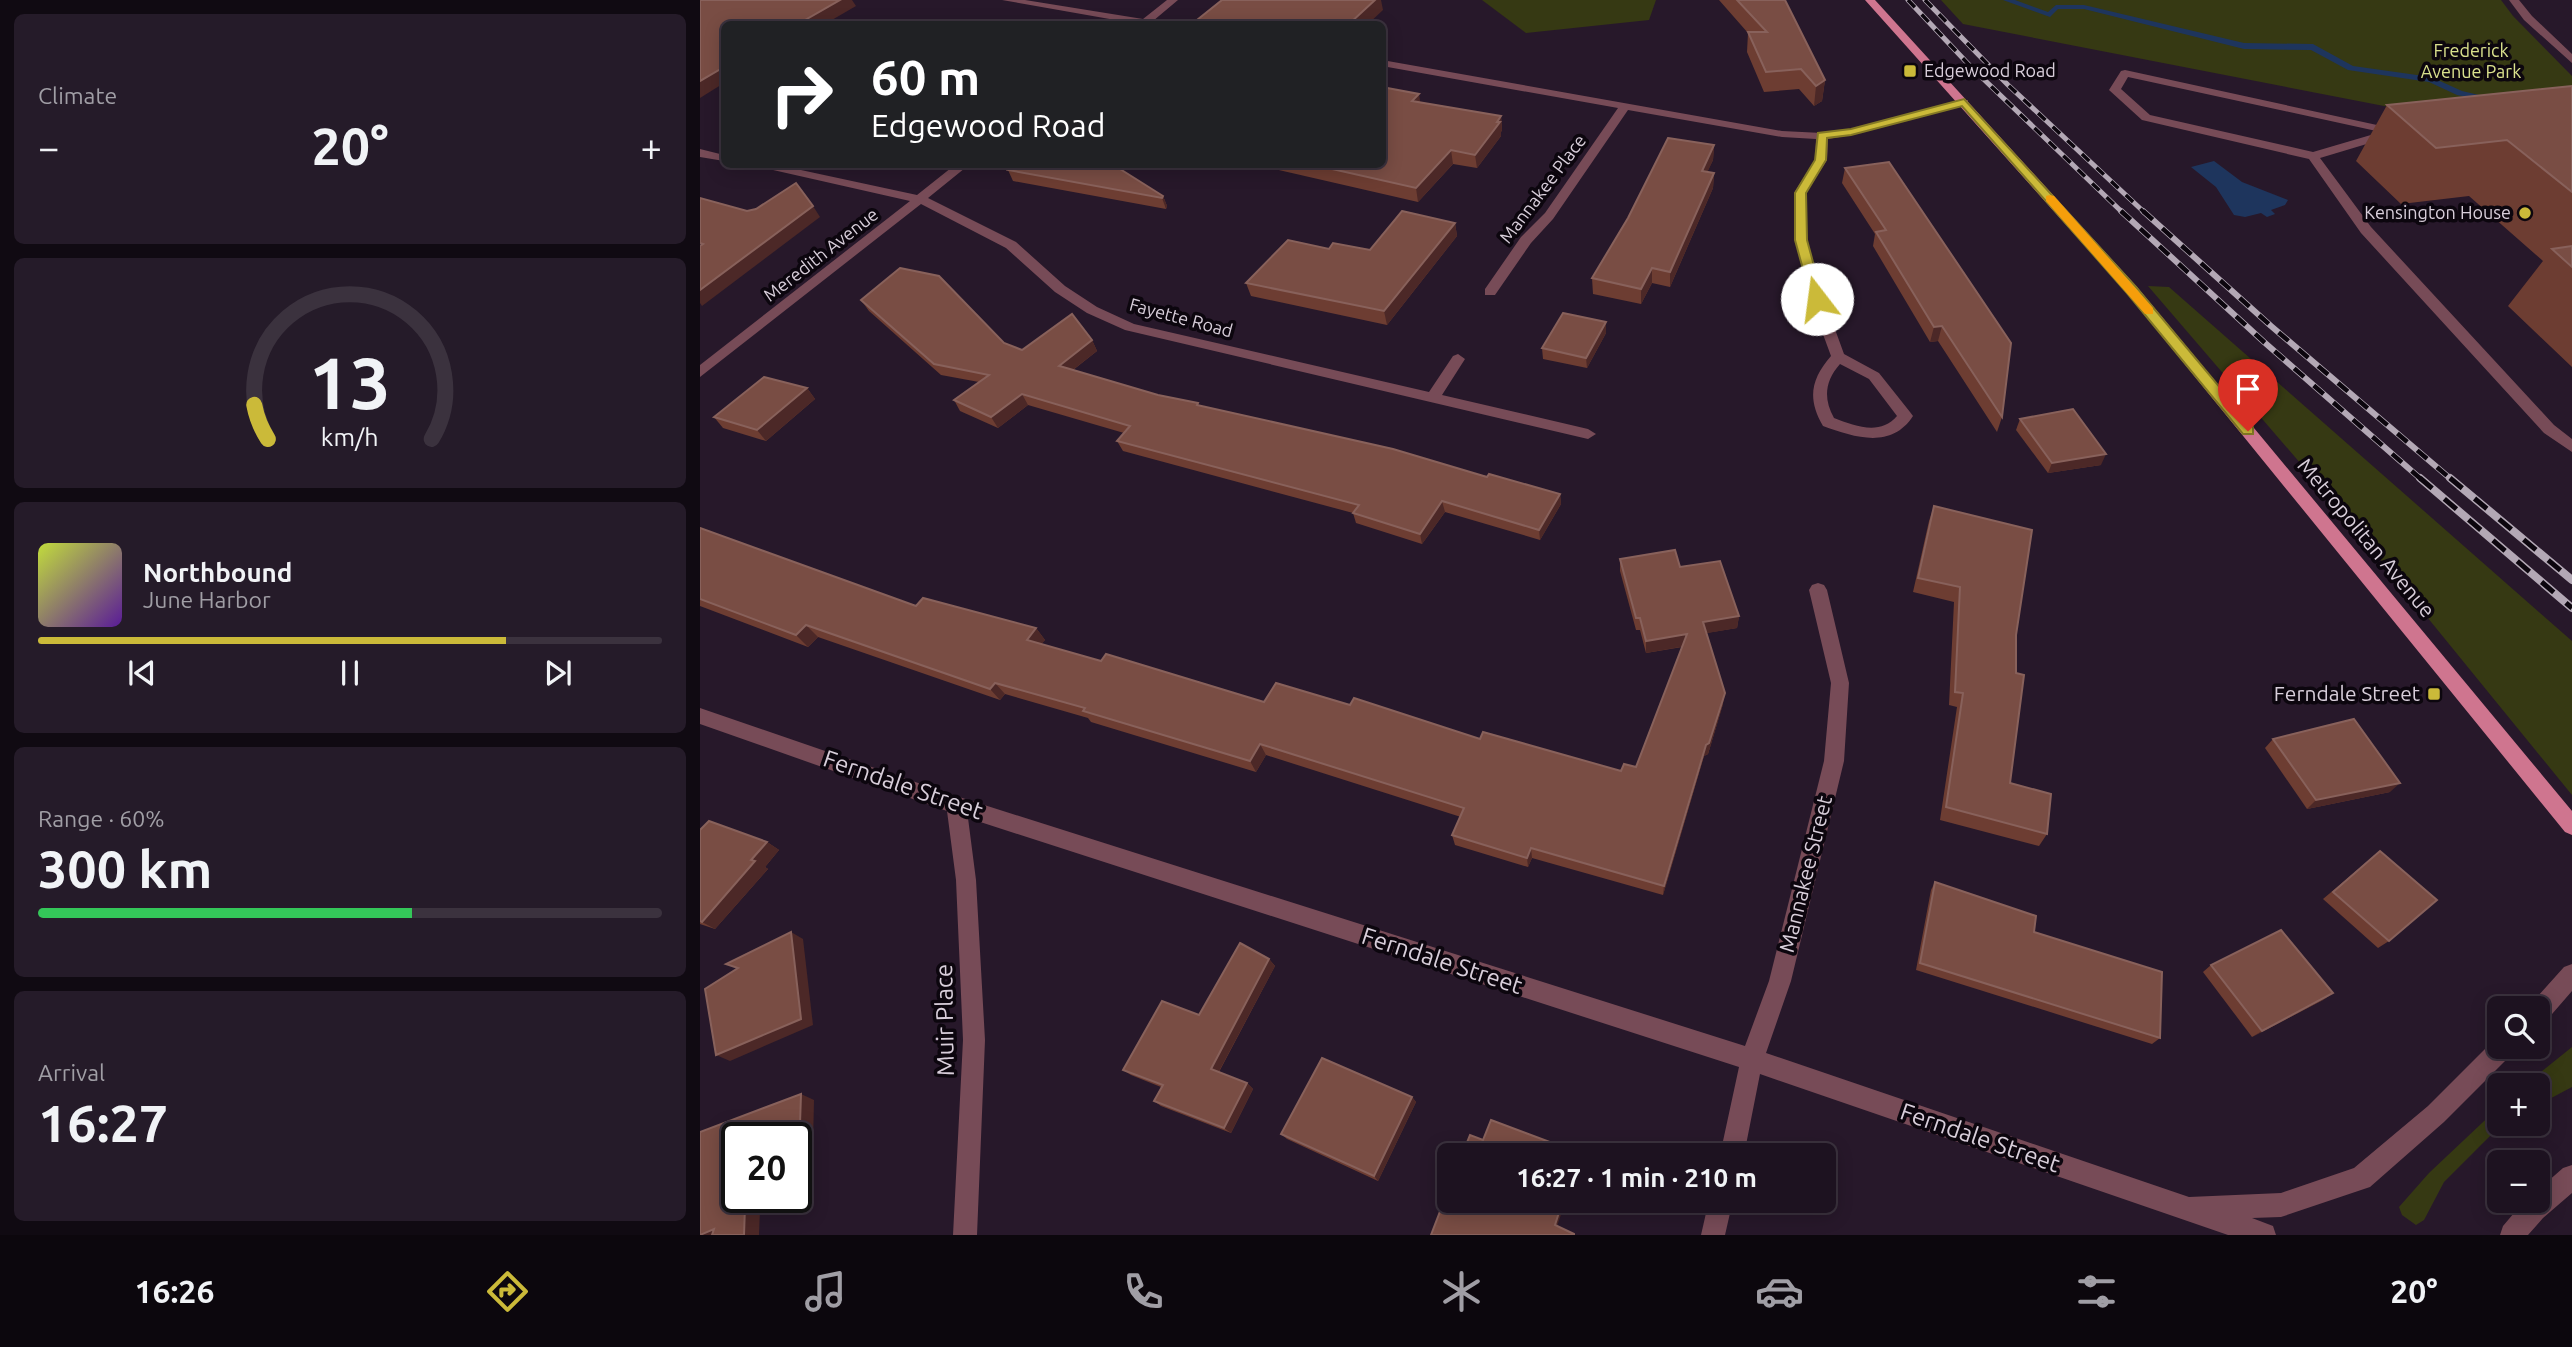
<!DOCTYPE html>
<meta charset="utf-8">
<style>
:root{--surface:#1d1220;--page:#251b29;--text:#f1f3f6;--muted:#a09ea5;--line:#3b323e;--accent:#cbba39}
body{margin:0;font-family:Ubuntu,sans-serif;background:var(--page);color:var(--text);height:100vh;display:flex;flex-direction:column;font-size:26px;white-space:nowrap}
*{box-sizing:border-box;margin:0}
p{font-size:23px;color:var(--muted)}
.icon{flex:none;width:38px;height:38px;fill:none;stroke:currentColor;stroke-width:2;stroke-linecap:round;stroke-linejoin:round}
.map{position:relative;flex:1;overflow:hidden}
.drawer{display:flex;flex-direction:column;gap:14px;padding:14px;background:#100a12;width:700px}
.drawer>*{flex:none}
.top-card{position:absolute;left:21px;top:21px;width:665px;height:147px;border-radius:10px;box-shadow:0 4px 18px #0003,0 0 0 2px var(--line);background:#202124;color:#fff;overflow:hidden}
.fabs{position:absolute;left:1787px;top:996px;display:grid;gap:14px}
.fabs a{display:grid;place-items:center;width:63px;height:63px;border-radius:10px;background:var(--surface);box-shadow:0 4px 18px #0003,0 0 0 2px var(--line);font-size:35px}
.speed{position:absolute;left:21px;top:1122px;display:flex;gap:14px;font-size:35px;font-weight:700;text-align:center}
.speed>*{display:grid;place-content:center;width:91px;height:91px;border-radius:50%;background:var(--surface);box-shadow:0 4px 18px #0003,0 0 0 2px var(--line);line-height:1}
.speed .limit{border:4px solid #111;border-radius:10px;background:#fff;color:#111}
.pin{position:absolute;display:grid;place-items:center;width:60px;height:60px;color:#fff;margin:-72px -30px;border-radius:50% 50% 50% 0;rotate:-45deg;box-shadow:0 0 7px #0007}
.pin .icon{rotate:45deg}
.me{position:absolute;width:77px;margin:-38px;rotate:345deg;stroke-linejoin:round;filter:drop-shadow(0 0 5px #0008)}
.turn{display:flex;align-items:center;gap:24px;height:147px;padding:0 35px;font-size:32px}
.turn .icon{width:91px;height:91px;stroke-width:2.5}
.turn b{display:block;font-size:49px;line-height:60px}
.big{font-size:52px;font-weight:700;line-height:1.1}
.drawer .tile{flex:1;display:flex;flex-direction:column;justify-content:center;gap:10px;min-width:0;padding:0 24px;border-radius:10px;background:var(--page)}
.drawer .dial{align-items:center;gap:0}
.dial svg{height:182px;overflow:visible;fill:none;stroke:var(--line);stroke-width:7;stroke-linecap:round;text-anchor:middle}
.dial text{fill:var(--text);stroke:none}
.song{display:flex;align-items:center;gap:21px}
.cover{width:84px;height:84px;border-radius:10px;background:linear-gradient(135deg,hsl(70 70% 55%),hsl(270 70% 35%))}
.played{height:7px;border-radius:4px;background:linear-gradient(90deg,var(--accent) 75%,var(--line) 75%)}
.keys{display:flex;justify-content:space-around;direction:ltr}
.heat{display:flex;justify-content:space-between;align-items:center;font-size:38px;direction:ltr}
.charge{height:10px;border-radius:5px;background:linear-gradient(90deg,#34c759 60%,var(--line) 0)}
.trip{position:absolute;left:737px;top:1143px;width:399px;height:70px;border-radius:10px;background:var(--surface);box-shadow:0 4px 18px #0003,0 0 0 2px var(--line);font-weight:700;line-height:70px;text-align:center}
.dock{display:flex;height:112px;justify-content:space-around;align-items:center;background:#0c070d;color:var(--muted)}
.dock .icon{width:49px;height:49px}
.dock .on{color:var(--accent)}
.dock b{font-size:32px;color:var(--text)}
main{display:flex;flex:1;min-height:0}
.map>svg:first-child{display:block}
.green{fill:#363913}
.water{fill:#1e355d}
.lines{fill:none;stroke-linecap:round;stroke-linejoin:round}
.stream{fill:#1e355d;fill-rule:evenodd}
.minor{fill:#774b57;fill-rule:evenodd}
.major{fill:#cf758f;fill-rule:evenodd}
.rail-far2-casing{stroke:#b3a8b5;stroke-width:5}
.rail-far1-casing{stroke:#b3a8b5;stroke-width:6}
.rail-casing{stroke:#b3a8b5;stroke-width:8}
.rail-far2{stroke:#0c060e;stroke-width:3.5;stroke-dasharray:10;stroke-linecap:butt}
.rail-far1{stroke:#0c060e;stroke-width:4.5;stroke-dasharray:13;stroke-linecap:butt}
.rail{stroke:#0c060e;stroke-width:5;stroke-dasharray:16;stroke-linecap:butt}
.wall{fill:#6d3d32}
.shaded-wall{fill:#4c2827}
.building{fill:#794d44;stroke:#88615b;stroke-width:2}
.route{fill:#cbba39;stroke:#847925;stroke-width:2}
.slow{fill:#f59e0b}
.poi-dot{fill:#cbba39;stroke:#0c060e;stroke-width:2.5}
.labels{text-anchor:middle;stroke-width:7;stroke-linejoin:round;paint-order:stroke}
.far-park-label{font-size:18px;fill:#dae18d;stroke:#0c060e}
.far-poi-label{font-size:18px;fill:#d8ceda;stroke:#0c060e;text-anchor:start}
.far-street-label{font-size:18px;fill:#d8ceda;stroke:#0c060e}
.street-label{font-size:21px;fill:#d8ceda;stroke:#0c060e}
.poi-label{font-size:21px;fill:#d8ceda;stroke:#0c060e;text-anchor:end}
.near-street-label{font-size:24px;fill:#d8ceda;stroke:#0c060e}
</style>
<main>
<section class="drawer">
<div class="tile"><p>Climate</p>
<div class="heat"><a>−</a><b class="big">20°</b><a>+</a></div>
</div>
<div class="tile dial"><svg viewBox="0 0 100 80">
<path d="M14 69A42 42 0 1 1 86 69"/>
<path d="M14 69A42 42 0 0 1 8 54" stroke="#cbba39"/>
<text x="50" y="56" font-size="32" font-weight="700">13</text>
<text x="50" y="72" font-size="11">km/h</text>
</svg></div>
<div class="tile">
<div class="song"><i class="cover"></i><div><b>Northbound</b><p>June Harbor</p></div></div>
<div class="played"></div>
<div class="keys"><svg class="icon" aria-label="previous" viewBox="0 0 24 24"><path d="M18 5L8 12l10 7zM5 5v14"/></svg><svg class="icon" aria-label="pause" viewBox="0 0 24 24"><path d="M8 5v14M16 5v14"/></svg><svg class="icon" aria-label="next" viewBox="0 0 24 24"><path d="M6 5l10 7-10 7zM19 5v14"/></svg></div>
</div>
<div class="tile"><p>Range · 60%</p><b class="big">300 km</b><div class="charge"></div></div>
<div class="tile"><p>Arrival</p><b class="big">16:27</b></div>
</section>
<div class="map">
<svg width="1872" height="1235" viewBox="0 0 1872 1235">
<rect width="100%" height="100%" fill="#27182a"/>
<g class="green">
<path d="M782 0H956L949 20 826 33Z"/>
<path d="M1241 0H1801L1813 16 1872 76V132L1751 119 1263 24Z"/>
<path d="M1448 286 1469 287 1872 641V795L1631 499Z"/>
<path d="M1872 1047V1087L1838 1105V1085H1825Z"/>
<path d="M1799 1107V1124H1802L1744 1182 1724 1220 1716 1225 1702 1215 1699 1207 1729 1173Z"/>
</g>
<path class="water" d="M1514 161 1542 182 1588 200 1585 205 1571 210 1575 214 1567 217 1561 213 1545 217 1534 215 1516 187 1491 167Z"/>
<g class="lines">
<path class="stream" d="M1303 0H1315L1348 12 1356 5H1384L1544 43 1613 44 1653 66 1731 77 1762 91 1796 99 1792 102 1757 95 1729 82 1648 70 1611 50 1544 49 1384 9H1358L1350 17Z"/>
<g class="minor">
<path d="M302 0H325L443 19 467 0H478L453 21 459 24H438Z"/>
<path d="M1809 0H1819L1832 16 1872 54V63L1824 20Z"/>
<path d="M682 60 1082 131 1122 133 1150 129 1268 100V104L1151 135 1128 139 1127 160 1106 193 1107 240 1124 299 1144 354 1179 373 1210 412 1213 416C1191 450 1154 437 1123 426 1107 399 1111 379 1131 356L1110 299 1095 240 1094 193 1115 160 1116 139 1082 137 928 110 853 219 831 243 795 295H785V289L821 237 845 213 918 108 682 66ZM1140 364 1169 379 1197 416C1180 436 1155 426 1134 418 1123 398 1125 381 1140 364Z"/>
<path d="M1425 70 1700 130V134L1620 158 1671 227 1854 425 1872 439V452L1844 433 1661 233 1609 159 1442 120 1409 90 1421 71ZM1428 77 1681 132 1613 152 1450 115 1421 89Z"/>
<path d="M0 149 24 155V161L0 157Z"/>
<path d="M47 164H73L217 195 256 164H270L228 198 316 242 365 286 397 307 434 324 729 392 753 356 758 354 765 359 742 395 888 429 896 434 888 439 425 330 387 313 355 292 306 248 221 204 0 377V365L210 201Z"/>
<path d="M1118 583 1124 585 1127 590 1149 683 1144 761 1091 981 1066 1053 1489 1197 1581 1193 1654 1168 1728 1106 1796 1038 1799 1037V1046H1815L1812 1054 1744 1122 1670 1187 1581 1217 1552 1218 1573 1226 1576 1235H1528L1060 1074 1044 1155H1020L1039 1067 268 818 276 880 285 1040 277 1235H253L263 1040 256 880 247 811 0 724V708L256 796 1045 1046 1069 981 1124 761 1131 683 1109 590 1112 585Z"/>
<path d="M1872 964V991L1846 1021 1838 1024V1008H1829L1830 1005 1864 967Z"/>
<path d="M1872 1165V1193L1843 1218 1828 1235H1800L1803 1226 1825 1200H1838V1190L1863 1168Z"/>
<path d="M1009 1200H1033L1025 1235H1001Z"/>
</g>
<path class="major" d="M1165 0H1175L1437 287 1872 811V835L1865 832 1427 293Z"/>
<defs>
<g id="rail-far2">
<path d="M1208 0 1272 68 1423 213"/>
<path d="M1225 0 1308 85 1445 213"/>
</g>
<g id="rail-far1">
<path d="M1421 211 1564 342 1722 480"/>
<path d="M1443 211 1571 326 1752 480"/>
</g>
<g id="rail">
<path d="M1720 478 1872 608"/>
<path d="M1750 478 1872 580"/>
</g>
</defs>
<use href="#rail-far2" class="rail-far2-casing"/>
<use href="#rail-far1" class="rail-far1-casing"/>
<use href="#rail" class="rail-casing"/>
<use href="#rail-far2" class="rail-far2"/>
<use href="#rail-far1" class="rail-far1"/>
<use href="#rail" class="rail"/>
</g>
<g class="wall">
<path d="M1019 0H1085L1125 80 1122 101 1114 106 1099 89 1064 92 1047 52 1048 33Z"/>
<path d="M1872 86V367L1808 306 1843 261 1769 196 1701 204 1656 161 1687 105Z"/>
<path d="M720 102 801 116 802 130 801 132V136L777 168 753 164 718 202 570 168 569 164H682Z"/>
<path d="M1014 145 1013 160 1007 172 1014 173 1013 188 970 287 952 283 941 304 893 294 892 278Z"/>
<path d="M1189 162 1302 417 1297 432 1238 341 1230 342 1173 246 1175 234 1142 183 1145 168Z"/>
<path d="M308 170 463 196 467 206 466 209 313 181Z"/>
<path d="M755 223 757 236 687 325 551 296 546 283 629 249 670 250Z"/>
<path d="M161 300 304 343 322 350 392 340 397 351 373 370 458 395 498 403 499 406 860 494 861 504 840 540 745 512 722 544 656 523 653 513 423 451 417 441 424 433 328 405 298 428 260 411 254 400 279 382 241 375 169 311Z"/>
<path d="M906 322V333L887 368 843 359 842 348Z"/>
<path d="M107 388 115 399 66 441 23 428 14 417Z"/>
<path d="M1320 419 1401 465 1348 473 1316 430Z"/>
<path d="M1234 506 1316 635 1310 783 1347 834 1339 846 1240 820 1257 707 1249 705 1254 602 1213 592 1229 521Z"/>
<path d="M0 528 216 606 336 628 345 640 341 644 401 661 564 702 650 705 780 739 921 771 936 767 982 647 946 653 940 630H936L920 571V559L980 567 1039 616 1037 628 1006 633 1023 704 1008 754 1004 756 963 895 832 858 828 867 755 845 752 835 761 817 566 755 556 772 391 722 388 718 305 694 300 700 118 637 108 647 0 606Z"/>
<path d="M1573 739 1690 792 1607 809 1565 748Z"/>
<path d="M0 830 67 842 79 850 65 867 68 869 15 929 0 924Z"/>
<path d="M1680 851 1689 941 1678 948 1623 899Z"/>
<path d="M1235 882 1334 932 1460 1038 1452 1044 1216 970 1231 890Z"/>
<path d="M569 959 575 966 519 1072 547 1083 553 1089 531 1133 461 1106 454 1101 461 1087 431 1075 423 1070 499 1015Z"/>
<path d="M1511 965 1633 993 1623 1000 1552 1037 1503 972Z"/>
<path d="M712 1097 716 1102 678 1181 587 1139 581 1134Z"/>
</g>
<g class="shaded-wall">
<path d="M140 0H152L156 6 125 24H98Z"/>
<path d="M675 0H681L683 10 668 24H649Z"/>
<path d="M24 67V83L0 98V81Z"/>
<path d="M1125 80 1122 101 1114 106 1116 86Z"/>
<path d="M719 94 721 107 712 101Z"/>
<path d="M801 116 802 130 801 132V136L777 168 775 155Z"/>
<path d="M1014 145 1013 160 1001 186 1002 171Z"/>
<path d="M751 150 753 164 718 202 716 188Z"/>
<path d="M1014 173 1013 188 970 287V272Z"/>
<path d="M463 196 467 206 466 209 462 198Z"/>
<path d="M113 206 120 217 2 306 0 303V290Z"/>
<path d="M755 223 757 236 687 325 684 311Z"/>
<path d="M952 268V283L941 304V289Z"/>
<path d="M906 322V333L887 368 886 358Z"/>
<path d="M1242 326 1238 341 1230 342 1234 327Z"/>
<path d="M392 340 397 351 365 376 359 366Z"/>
<path d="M107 388 115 399 66 441 57 430Z"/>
<path d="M322 394 328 405 298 428 291 417Z"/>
<path d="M1406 454 1401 465 1348 473 1352 463Z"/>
<path d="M860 494 861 504 840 540 839 530Z"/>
<path d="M742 501 745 512 722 544 720 534Z"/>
<path d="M1039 616 1037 628 1002 634 1003 622Z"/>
<path d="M106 625 118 637 108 647 96 635Z"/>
<path d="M336 628 345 640 335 652 327 640Z"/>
<path d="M987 634 986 646 946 653V641Z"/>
<path d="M295 683 305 694 300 700 290 689Z"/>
<path d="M1025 693 1023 704 1008 754 1004 756 963 895 964 886 1006 745Z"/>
<path d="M560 744 566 755 556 772 550 761Z"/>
<path d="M1700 783 1690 792 1607 809 1616 800Z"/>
<path d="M67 842 79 850 65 867 68 869 15 929 2 922Z"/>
<path d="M831 848 832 858 828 867 827 858Z"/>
<path d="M91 932 103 939 113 1025 30 1061 16 1055Z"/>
<path d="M569 959 575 966 517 1075 511 1069Z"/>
<path d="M1633 993 1623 1000 1552 1037 1562 1031Z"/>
<path d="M547 1083 553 1089 531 1133 524 1128Z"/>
<path d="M101 1094 114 1100 112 1189 96 1195Z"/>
<path d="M712 1097 716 1102 678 1181 674 1176Z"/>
<path d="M67 1197H91L60 1209 59 1235H44L45 1206Z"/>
<path d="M863 1200H866L856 1229 855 1225Z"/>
<path d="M14 1229 24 1235H0Z"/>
</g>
<g class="building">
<path d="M0 0H140L98 24H24V67L0 81Z"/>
<path d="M522 0H675L649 24H492Z"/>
<path d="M1037 0H1085L1125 80 1116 86 1101 69 1066 72 1048 32H1067Z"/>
<path d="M1872 86V192L1807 140 1736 148 1687 105Z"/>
<path d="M682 87 719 94 712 101 801 116 797 122H800L775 155 751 150 716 188 610 164H682Z"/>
<path d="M968 138 1014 145 1002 171 1014 173 970 272 952 268 941 289 892 278 928 218Z"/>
<path d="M1189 162 1311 343 1302 417 1242 326 1234 327 1176 232 1186 230 1145 168Z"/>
<path d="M315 164H412L463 196 462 198 308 170Z"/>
<path d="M96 183 113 206 0 290V246L3 244 0 243V198L47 211 56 209Z"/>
<path d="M702 211 755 223 684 311 546 283 588 240 629 249 633 243 670 250Z"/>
<path d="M1872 246V267L1852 249Z"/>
<path d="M200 268 239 276 304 343 322 350 372 314 392 340 359 366 363 367 458 395 498 403 497 405 693 449 787 477 789 474 860 494 839 530 742 501 720 534 653 513 659 505 417 441 430 426 322 394 291 417 254 400 289 375 234 364 161 300Z"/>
<path d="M863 313 906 322 886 358 842 348Z"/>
<path d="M64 377 107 388 57 430 14 417Z"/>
<path d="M1373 409 1406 454 1352 463 1320 419Z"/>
<path d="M1234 506 1332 530 1316 635V673L1324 675 1310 783 1351 794 1347 834 1246 807 1263 693 1255 692 1260 587 1218 578Z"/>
<path d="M0 528 216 606 223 598 336 628 327 640 401 661 406 654 564 702 576 683 650 705 654 698 780 739 783 732 921 771 924 764 936 767 987 634 946 641 940 618H936L920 559 975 550 980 567 1020 561 1039 616 1003 622 1025 693 1009 743 1006 745 964 886 831 848 827 858 752 835 764 808 560 744 550 761 383 711 385 708 295 683 290 689 106 625 96 635 0 599Z"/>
<path d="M1654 719 1700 783 1616 800 1573 739Z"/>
<path d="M9 821 67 842 51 860 55 861 2 922 0 921V830Z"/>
<path d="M1680 851 1737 900 1689 941 1633 892Z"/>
<path d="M1235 882 1336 916 1334 932 1462 972 1460 1038 1220 963Z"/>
<path d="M1581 930 1633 993 1562 1031 1511 965Z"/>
<path d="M91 932 101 1019 16 1055 5 989 38 968 26 964Z"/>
<path d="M540 943 569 959 511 1069 547 1083 524 1128 454 1101 463 1085 423 1070 462 1001 499 1015Z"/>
<path d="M622 1058 712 1097 674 1176 581 1134Z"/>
<path d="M101 1094 98 1184 96 1185V1138H37V1197H67L45 1206 44 1235H12L14 1229 0 1235V1132Z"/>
<path d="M791 1120 879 1153V1155H762L770 1135 783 1140Z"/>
<path d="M749 1188V1200H863L855 1225 874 1234V1235H731Z"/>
</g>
<path class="route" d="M1264 99 1436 287 1553 427V434H1543L1427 293 1262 106 1151 135 1127 138 1126 160 1106 193 1107 240 1123 299 1117 303 1112 302 1095 240V193L1115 160 1118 133 1151 129Z"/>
<path class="slow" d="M1350 195 1354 196 1453 308V314H1445L1346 201V196Z"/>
<g class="poi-dot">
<rect x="1203" y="64" width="14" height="14" rx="3.5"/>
<circle cx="1825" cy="213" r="7"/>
<rect x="1727" y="687" width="14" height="14" rx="3.5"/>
</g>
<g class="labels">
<g class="far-park-label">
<text x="1771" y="57">Frederick<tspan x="1771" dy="21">Avenue Park</tspan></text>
</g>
<g class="far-poi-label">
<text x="1224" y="77">Edgewood Road</text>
<text x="1811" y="219" text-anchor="end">Kensington House</text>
</g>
<g class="far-street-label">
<text transform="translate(843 189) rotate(-53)" y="6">Mannakee Place</text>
<text transform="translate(121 255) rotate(-38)" y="6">Meredith Avenue</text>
<text transform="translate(481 318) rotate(15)" y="6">Fayette Road</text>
</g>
<g class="street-label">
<text transform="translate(1666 538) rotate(50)" y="7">Metropolitan Avenue</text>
<text transform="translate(1106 874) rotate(-76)" y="7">Mannakee Street</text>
</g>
<g class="poi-label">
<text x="1720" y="701">Ferndale Street</text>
</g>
<g class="near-street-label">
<text transform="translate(203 785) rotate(19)" y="8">Ferndale Street</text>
<text transform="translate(742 961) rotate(18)" y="8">Ferndale Street</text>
<text transform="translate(245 1020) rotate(-91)" y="8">Muir Place</text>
<text transform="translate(1280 1138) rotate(19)" y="8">Ferndale Street</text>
</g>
</g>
</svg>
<div class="fabs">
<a><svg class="icon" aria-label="search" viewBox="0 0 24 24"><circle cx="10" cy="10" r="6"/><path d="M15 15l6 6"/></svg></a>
<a>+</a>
<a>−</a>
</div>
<div class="speed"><div class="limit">20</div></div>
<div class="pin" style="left:1548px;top:431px;background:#d93025"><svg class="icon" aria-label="arrive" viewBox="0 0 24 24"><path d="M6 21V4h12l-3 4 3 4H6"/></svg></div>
<svg class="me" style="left:1117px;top:299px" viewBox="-20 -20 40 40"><circle r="19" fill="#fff"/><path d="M0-13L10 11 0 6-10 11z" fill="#cbba39"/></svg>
<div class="trip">16:27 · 1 min · 210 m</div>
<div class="top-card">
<div class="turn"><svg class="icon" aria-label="right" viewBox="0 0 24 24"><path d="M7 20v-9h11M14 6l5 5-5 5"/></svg><div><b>60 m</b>Edgewood Road</div></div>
</div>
</div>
</main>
<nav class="dock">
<b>16:26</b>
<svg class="icon on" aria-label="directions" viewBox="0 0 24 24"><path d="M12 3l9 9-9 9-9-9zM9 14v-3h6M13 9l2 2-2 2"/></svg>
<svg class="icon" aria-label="music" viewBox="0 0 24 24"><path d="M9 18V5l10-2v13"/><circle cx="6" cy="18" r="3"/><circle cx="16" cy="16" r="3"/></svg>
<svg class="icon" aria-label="phone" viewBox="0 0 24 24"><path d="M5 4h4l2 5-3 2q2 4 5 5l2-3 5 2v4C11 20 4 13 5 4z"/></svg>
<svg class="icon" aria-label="climate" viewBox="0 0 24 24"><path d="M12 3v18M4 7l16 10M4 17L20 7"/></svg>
<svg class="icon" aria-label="car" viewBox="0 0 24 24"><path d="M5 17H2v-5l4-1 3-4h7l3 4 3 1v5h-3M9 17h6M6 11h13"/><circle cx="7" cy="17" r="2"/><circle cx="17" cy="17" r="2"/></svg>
<svg class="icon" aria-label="filters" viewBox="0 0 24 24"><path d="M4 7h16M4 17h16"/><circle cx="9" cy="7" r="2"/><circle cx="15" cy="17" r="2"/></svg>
<b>20°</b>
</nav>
